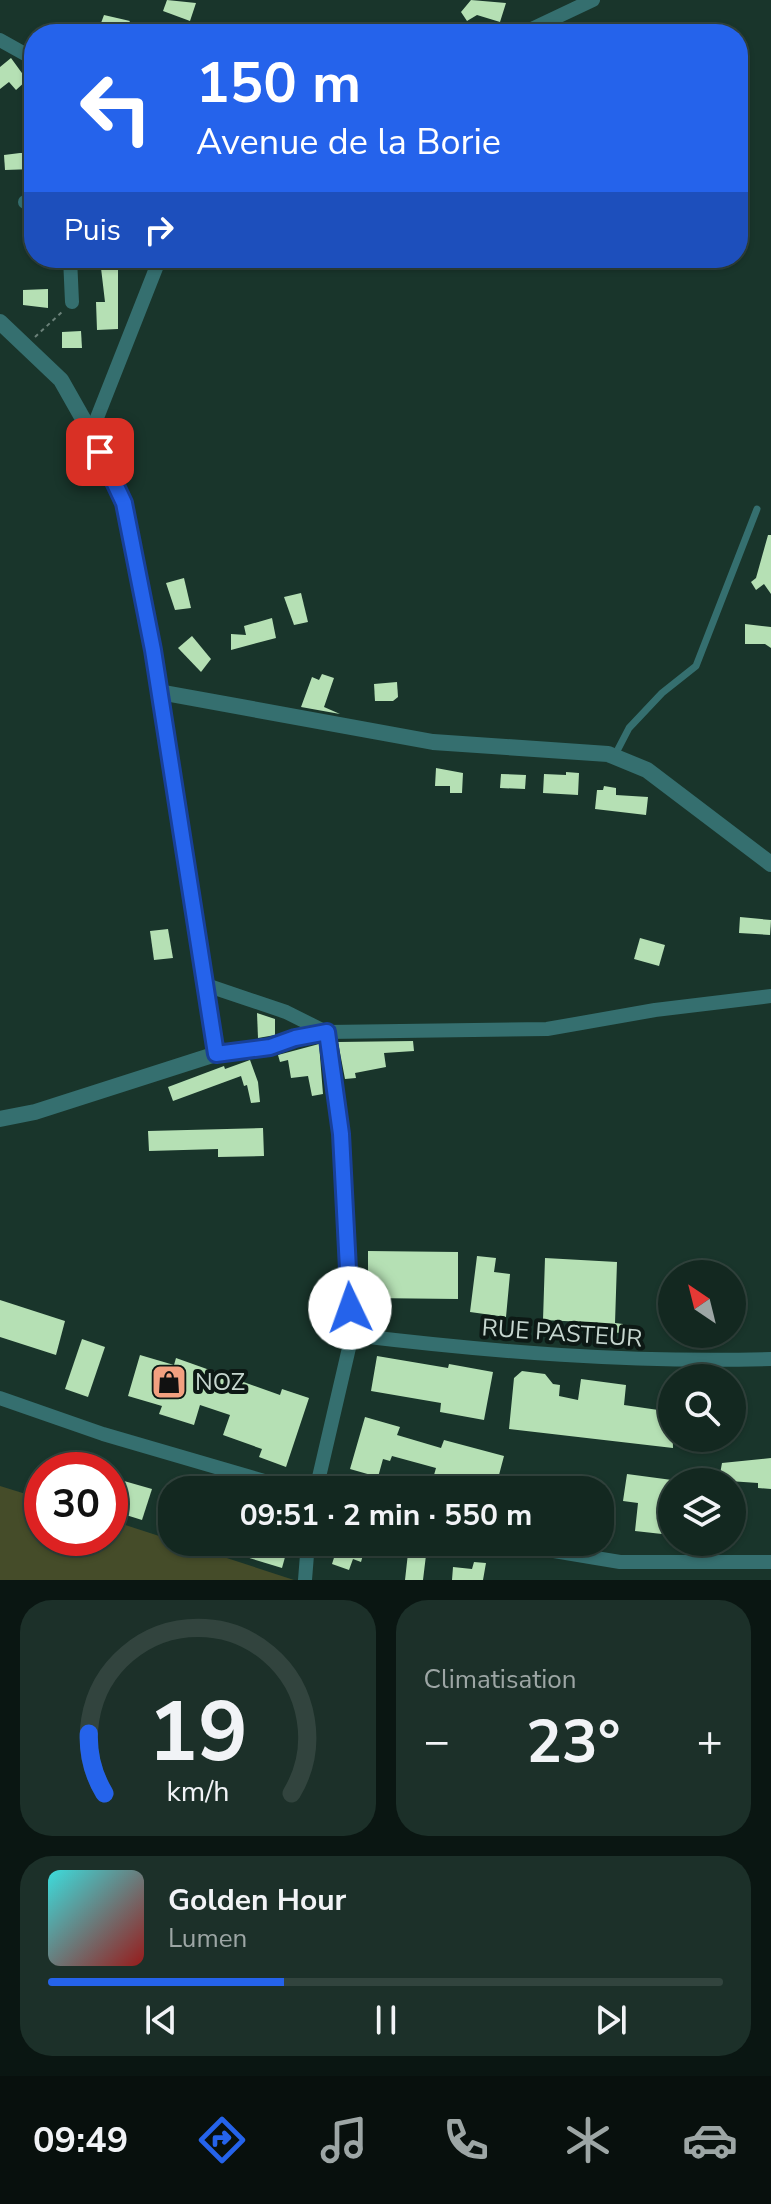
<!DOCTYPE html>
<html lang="fr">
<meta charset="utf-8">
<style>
:root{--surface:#132820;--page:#1c3029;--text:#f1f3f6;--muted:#9da6a5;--line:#32443e;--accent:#2563eb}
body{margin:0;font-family:"Nunito Sans",sans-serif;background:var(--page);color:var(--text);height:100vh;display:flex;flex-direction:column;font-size:30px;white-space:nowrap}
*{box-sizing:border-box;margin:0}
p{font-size:26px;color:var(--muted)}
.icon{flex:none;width:44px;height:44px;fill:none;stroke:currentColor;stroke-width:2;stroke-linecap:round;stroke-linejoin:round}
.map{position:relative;height:1580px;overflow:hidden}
.drawer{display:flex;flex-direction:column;gap:20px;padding:20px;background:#0a1612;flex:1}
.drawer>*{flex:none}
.banner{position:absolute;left:24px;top:24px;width:724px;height:244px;border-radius:32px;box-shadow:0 2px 6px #0004,0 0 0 2px var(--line);background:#2563eb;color:#fff;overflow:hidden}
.needle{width:52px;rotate:325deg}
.controls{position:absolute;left:658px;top:1260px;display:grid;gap:16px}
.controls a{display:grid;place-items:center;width:88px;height:88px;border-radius:50%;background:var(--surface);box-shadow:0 2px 6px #0004,0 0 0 2px var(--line);font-size:40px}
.speed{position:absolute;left:24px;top:1452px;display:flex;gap:16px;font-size:40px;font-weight:700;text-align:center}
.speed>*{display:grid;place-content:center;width:104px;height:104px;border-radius:50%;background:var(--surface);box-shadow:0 2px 6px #0004,0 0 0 2px var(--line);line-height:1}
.speed .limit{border:12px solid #d22;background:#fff;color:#111}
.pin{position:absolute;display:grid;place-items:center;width:68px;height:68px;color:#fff;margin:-34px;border-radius:16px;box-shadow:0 4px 12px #0006}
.me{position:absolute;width:88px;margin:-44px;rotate:357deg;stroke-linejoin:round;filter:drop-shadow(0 0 6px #0008)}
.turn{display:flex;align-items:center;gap:28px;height:168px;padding:0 40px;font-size:36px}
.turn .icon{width:104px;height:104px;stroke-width:2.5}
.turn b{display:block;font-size:56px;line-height:68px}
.then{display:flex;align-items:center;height:76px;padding:0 40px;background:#0003;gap:16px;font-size:30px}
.big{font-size:60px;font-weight:700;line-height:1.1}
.drawer .tile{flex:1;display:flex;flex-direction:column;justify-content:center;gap:12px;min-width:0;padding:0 28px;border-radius:32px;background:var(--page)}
.drawer .dial{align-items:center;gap:0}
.dial svg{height:208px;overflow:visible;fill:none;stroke:var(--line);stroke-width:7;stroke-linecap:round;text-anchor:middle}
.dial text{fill:var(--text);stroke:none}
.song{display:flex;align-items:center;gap:24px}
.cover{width:96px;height:96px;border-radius:12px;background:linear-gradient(135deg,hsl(180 70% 55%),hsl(0 70% 35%))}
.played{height:8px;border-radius:4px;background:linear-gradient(90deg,var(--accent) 35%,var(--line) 35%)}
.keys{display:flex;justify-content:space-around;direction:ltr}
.heat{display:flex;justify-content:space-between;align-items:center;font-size:44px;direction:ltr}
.drawer .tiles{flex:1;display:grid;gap:20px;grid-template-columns:1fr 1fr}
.tile:last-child{grid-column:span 2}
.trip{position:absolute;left:158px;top:1476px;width:456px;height:80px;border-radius:32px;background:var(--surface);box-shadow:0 2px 6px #0004,0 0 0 2px var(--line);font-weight:700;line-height:80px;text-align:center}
.tab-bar{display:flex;height:128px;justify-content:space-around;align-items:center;background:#08100d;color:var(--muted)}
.tab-bar .icon{width:56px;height:56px}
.tab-bar .selected{color:var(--accent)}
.tab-bar b{font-size:36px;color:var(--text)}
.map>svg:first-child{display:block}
.green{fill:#454c29}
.building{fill:#b5e0b4}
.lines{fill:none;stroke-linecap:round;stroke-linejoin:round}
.path{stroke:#6b8179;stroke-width:2;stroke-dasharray:4 4;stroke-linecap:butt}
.service{stroke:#356f6f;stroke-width:7}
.minor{stroke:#356f6f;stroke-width:14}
.tertiary{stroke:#356f6f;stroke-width:16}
.route-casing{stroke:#184099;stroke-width:20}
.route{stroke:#2563eb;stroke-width:14}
.labels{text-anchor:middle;stroke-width:8;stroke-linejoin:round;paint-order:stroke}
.street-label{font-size:24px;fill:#c6d6cf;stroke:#0d1915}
.poi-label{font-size:24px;fill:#c6d6cf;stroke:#0d1915;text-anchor:start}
</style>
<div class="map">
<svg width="771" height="1580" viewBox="0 0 771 1580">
<rect width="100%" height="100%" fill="#19352b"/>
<path class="green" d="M0 1486 42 1499V1538H110V1520L294 1580H0Z"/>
<g class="building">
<path d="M167 0 196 3 190 21 163 11Z"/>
<path d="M471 0 506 3 500 22 477 15 467 21 461 12Z"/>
<path d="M104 15 130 21 128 24 151 34 98 31Z"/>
<path d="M11 58 27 80 16 90 9 82 0 89V67Z"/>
<path d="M20 153H34V169L5 170 4 155Z"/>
<path d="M101 268H118V329L97 330 96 302H105Z"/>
<path d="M48 289V308L23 305V290Z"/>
<path d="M81 331 82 348H62V332Z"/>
<path d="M768 535H771V594L764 584 756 590 751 582 756 578Z"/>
<path d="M184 578 191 608 175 610 166 583Z"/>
<path d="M301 593 308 622 294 625 284 597Z"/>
<path d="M272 618 276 638 231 650V634L246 635 244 626Z"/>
<path d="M745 624 771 627V648L765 644H745Z"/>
<path d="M192 636 211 659 201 672 178 648Z"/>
<path d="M322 674 334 678 324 707 340 714 301 707 312 677 319 680Z"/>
<path d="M397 682 398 697 393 701H375L374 684Z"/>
<path d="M436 768 463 773 462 793H450V786H435Z"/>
<path d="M566 772 579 773 578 795 543 793 544 774 566 775Z"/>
<path d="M501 774 526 775 525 789 500 788Z"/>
<path d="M604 786 616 788V795L648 797 646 815 595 809 597 790H603Z"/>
<path d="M740 917 771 920 770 935 739 933Z"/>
<path d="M168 929 173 958 154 960 150 931Z"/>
<path d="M640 938 665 945 659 966 634 959Z"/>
<path d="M257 1013 275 1019V1035L258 1038Z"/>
<path d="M413 1041 414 1051 384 1053 386 1067 355 1073 356 1078 345 1079 338 1042Z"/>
<path d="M319 1044 323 1094 312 1096 308 1076 291 1078 288 1060 280 1062 278 1055Z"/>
<path d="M250 1060 258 1082 260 1102 251 1103 247 1085 244 1086 241 1076 173 1101 168 1087 224 1066 225 1069Z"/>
<path d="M263 1128 264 1156 218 1157V1149L149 1151 148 1131Z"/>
<path d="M368 1251 458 1252V1299L368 1298Z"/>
<path d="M477 1256 496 1258 494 1272 510 1274 506 1317 470 1312Z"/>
<path d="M545 1258 617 1262 615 1323 623 1324V1333L584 1331 585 1322 543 1320Z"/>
<path d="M0 1300 65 1321 56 1355 0 1337Z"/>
<path d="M82 1339 105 1347 88 1397 65 1389Z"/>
<path d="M140 1355 174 1365 176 1358 280 1395 282 1389 309 1398 286 1467 259 1457 262 1449 223 1435 230 1415 200 1405 194 1425 159 1414 162 1406 128 1396Z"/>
<path d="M377 1356 448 1368 449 1364 493 1372 484 1420 440 1412 441 1403 371 1391Z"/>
<path d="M522 1371 545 1374 553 1384 560 1385 559 1396 578 1400 581 1379 626 1385 624 1405 672 1412 673 1448 509 1429 514 1378Z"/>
<path d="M365 1417 400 1427 397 1435 441 1448 444 1440 504 1456 495 1490 460 1485 434 1475 436 1468 392 1456 390 1461 383 1459 378 1477 350 1469Z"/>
<path d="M771 1458V1489L758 1488V1483L729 1481 695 1482 696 1472 720 1474 722 1463Z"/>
<path d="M627 1474 672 1480 671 1535 635 1531 638 1503 623 1501Z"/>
<path d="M110 1477 152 1489 142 1520 110 1510Z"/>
<path d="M582 1480V1490H536V1481Z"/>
<path d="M236 1542H263L287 1550 282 1568 233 1553Z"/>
<path d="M339 1542H375L370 1558 363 1555 361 1562 353 1559 349 1570 332 1564Z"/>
<path d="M379 1542H411L427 1547 423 1580H405L408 1553Z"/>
<path d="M474 1562 486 1563 483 1580H452L453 1567 472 1569Z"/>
</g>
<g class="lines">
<path class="path" d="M35 337 63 311"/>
<path class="service" d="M615 755 629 728 662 693 696 666 757 509"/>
<g class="minor">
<path d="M521 34 593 0"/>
<path d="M0 40 34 59"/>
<path d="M25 202H34"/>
<path d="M70 258 72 302"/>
<path d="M91 433 160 258"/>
<path d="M206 985 286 1012 326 1032"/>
<path d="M216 1054 270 1047 295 1038 327 1032 547 1029 655 1010 771 996"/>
<path d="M352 1335C492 1352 630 1363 771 1359"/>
<path d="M0 1398 103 1434 295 1490"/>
<path d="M316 1490 352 1335 341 1134 327 1032"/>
<path d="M499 1542 620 1562H771"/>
<path d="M305 1580 308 1542"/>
</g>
<g class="tertiary">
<path d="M0 322 61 380 91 433 124 503 153 650 216 1054 35 1112 0 1119"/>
<path d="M159 692 433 742 608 754 647 770 771 864"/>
</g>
</g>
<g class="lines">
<defs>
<path id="route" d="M100 452 124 503 153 650 216 1054 270 1047 295 1038 327 1032 341 1134 350 1308"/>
</defs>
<use href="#route" class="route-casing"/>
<use href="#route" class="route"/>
</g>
<defs>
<symbol id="shop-square" viewBox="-11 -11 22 22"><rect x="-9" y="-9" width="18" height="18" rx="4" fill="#f2a080" stroke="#0d1915"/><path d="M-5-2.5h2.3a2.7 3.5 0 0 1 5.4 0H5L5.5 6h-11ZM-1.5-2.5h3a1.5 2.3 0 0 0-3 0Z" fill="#111"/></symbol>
</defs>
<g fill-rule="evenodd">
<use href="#shop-square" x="149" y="1362" width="40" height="40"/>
</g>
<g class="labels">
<g class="street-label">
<text transform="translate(562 1333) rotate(4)" y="8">RUE PASTEUR</text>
</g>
<g class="poi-label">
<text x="195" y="1390">NOZ</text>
</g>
</g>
</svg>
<div class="controls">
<a><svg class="needle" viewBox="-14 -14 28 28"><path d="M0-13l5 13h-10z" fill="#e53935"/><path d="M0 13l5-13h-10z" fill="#9da6a5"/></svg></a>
<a><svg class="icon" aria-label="search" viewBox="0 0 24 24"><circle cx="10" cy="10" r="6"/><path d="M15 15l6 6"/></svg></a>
<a><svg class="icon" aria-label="layers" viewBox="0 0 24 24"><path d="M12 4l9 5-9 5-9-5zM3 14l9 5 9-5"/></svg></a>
</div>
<div class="speed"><div class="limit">30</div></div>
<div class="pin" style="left:100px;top:452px;background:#d93025"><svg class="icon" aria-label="arrive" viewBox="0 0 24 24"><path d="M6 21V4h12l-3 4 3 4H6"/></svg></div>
<svg class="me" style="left:350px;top:1308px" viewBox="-20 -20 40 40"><circle r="19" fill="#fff"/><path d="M0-13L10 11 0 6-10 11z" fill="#2563eb"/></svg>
<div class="trip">09:51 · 2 min · 550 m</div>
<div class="banner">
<div class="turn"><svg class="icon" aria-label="left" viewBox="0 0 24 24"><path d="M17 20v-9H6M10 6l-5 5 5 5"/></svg><div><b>150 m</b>Avenue de la Borie</div></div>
<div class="then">Puis<svg class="icon" aria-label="right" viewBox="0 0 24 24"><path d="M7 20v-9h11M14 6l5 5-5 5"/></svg></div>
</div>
</div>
<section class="drawer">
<div class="tiles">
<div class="tile dial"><svg viewBox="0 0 100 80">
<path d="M14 69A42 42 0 1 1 86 69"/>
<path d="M14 69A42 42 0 0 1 8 46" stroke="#2563eb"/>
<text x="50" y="56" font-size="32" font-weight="700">19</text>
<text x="50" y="72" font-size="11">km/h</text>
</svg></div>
<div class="tile"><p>Climatisation</p>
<div class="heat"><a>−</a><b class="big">23°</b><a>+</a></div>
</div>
<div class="tile">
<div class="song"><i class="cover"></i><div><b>Golden Hour</b><p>Lumen</p></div></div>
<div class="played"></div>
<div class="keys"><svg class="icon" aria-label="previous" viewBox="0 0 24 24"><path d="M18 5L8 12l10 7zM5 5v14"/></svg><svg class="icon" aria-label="pause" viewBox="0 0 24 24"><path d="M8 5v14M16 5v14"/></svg><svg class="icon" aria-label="next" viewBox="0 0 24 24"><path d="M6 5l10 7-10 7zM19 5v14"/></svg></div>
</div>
</div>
</section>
<nav class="tab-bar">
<b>09:49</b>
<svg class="icon selected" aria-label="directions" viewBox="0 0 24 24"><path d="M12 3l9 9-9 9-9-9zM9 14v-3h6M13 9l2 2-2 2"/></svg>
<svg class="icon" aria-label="music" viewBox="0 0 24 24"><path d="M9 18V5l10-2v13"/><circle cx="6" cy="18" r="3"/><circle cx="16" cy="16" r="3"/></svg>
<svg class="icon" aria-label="phone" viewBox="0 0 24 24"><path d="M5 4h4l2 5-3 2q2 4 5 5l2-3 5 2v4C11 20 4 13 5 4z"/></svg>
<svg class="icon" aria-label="climate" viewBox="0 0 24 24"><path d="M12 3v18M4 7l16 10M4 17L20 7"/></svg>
<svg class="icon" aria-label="car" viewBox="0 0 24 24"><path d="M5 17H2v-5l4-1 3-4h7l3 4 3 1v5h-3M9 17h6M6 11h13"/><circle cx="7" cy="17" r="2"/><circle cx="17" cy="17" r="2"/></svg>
</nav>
